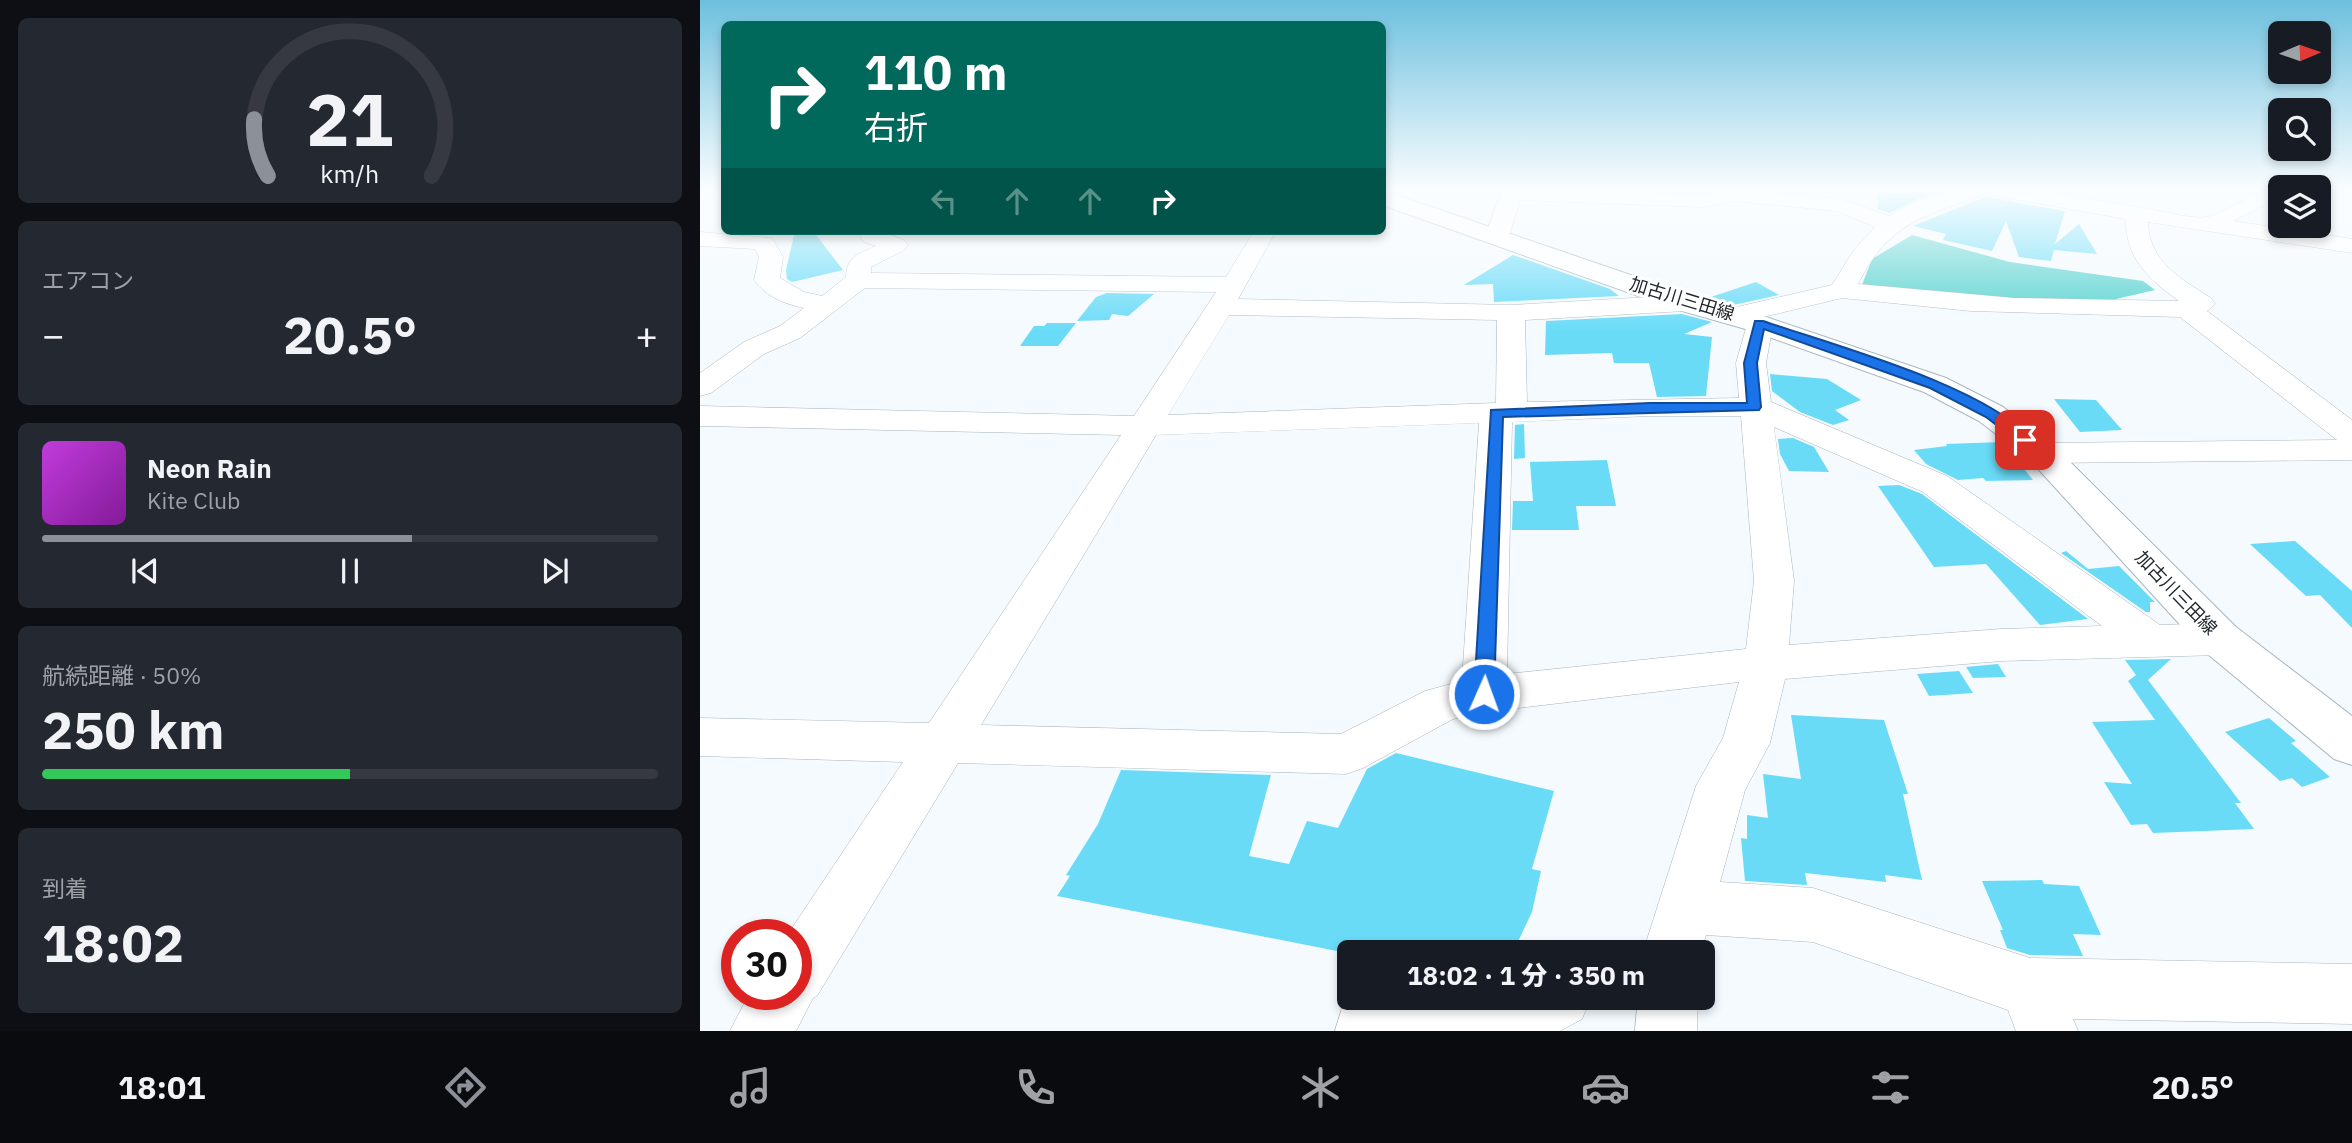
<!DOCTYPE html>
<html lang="ja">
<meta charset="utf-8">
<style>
:root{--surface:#171b24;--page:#242831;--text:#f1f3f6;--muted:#9ea1a6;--line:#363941;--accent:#8c9099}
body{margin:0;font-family:"IBM Plex Sans","Noto Sans JP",sans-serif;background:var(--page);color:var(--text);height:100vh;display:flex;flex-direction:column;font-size:26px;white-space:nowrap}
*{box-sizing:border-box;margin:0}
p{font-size:23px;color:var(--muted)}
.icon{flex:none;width:38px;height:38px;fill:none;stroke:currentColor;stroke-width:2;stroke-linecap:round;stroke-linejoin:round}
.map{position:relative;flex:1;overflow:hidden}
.sheet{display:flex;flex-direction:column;gap:18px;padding:18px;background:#0d0f14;width:700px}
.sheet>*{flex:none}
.guide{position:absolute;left:21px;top:21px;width:665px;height:214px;border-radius:10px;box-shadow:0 4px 10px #0003;background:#00695c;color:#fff;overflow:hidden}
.needle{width:46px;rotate:88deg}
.fabs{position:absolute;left:1568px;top:21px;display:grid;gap:14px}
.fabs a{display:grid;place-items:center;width:63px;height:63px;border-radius:10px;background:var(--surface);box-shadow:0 4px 10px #0003;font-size:35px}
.speed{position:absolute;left:21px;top:919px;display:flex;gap:14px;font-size:35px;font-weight:700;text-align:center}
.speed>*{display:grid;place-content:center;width:91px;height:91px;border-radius:50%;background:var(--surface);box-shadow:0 4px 10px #0003;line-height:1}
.speed .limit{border:10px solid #d22;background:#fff;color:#111}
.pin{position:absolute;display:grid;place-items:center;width:60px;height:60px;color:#fff;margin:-30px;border-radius:14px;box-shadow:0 4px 10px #0006}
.me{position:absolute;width:77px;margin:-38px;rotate:2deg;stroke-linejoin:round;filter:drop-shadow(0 0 5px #0008)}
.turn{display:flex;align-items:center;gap:24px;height:147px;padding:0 28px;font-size:32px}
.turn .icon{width:91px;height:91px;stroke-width:2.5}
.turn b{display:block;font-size:49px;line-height:60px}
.lanes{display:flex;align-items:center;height:66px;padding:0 28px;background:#0003;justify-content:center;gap:35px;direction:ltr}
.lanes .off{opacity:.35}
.big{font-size:52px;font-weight:800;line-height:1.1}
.sheet .widget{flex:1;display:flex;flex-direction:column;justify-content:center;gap:10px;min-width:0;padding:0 24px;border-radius:10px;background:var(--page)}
.sheet .dial{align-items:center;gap:0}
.dial svg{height:182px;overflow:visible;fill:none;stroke:var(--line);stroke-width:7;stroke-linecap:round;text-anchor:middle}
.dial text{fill:var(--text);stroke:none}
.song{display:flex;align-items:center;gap:21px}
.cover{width:84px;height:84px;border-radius:10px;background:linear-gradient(135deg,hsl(290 70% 55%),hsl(290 70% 35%))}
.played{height:7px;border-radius:4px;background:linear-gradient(90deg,var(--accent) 60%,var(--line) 60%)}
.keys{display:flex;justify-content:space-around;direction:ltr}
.heat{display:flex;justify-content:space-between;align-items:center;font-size:38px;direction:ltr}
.charge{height:10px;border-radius:5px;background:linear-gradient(90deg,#34c759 50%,var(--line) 0)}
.trip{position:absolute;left:637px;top:940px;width:378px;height:70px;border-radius:10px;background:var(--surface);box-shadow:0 4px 10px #0003;font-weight:800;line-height:70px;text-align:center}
.tabs{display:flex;height:112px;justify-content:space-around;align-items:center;background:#090b0e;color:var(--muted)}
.tabs .icon{width:49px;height:49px}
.tabs .selected{color:var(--accent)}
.tabs b{font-size:32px;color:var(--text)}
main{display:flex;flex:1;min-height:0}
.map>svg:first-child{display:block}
.water{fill:#55d2ce}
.building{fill:#69dbf7}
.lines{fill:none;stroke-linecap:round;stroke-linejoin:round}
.minor-casing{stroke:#a8b6c0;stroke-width:1}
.major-casing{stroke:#a8b6c0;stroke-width:2}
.minor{fill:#fff;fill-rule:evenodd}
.major{fill:#fff;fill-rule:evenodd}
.route{fill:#1a73e8;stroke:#114b97;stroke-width:2}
.labels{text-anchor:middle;stroke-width:6;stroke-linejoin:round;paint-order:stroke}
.street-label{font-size:18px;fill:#22282b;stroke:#fff}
</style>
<main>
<section class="sheet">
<div class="widget dial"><svg viewBox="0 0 100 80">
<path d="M14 69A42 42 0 1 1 86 69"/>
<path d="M14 69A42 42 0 0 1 8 44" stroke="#8c9099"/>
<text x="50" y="56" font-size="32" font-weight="700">21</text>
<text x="50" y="72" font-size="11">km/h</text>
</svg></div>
<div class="widget"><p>エアコン</p>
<div class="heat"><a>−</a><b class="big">20.5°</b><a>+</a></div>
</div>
<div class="widget">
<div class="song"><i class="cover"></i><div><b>Neon Rain</b><p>Kite Club</p></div></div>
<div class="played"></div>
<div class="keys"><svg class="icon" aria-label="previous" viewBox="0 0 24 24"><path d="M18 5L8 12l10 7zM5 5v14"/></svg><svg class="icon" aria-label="pause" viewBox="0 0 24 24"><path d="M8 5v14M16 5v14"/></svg><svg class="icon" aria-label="next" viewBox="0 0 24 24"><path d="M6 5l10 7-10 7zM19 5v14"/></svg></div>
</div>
<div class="widget"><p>航続距離 · 50%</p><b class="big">250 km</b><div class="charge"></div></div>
<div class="widget"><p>到着</p><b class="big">18:02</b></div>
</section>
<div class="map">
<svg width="1652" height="1031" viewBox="0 0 1652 1031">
<rect width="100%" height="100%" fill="#f4fafe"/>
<path class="water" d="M1212 235 1310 262 1443 281 1455 290 1399 303 1160 290 1172 259Z"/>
<g class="building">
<path d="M1235 188H1255L1220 198 1189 213 1178 209V191L1206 194H1211V191L1233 193Z"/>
<path d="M1285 197 1365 211 1355 244 1379 224 1397 254 1354 250 1351 261 1319 257 1306 221 1292 251 1243 240 1246 234 1213 226Z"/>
<path d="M95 231H113L143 270 92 282 87 279 86 270Z"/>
<path d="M813 255 910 289 919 296 794 302 793 284 764 285Z"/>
<path d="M1056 282 1079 295 1033 305 1008 298Z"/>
<path d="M407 293 454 294 428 316 412 314 409 320 377 321 396 297Z"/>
<path d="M982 314 1012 322 984 334 1012 337 1006 396 957 397 949 363H914L912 353 845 355 846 321Z"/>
<path d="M347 323H376L358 346H320L334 326H344Z"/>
<path d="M1070 374 1127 379 1161 400 1135 410 1149 420 1133 425 1100 412 1072 391Z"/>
<path d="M1354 399 1396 400 1422 430 1380 432Z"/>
<path d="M824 424 825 458 814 459 815 425Z"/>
<path d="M1093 438 1114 447 1129 472 1089 471 1080 454 1078 439Z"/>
<path d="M1302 442 1333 480 1286 481 1283 478 1258 480 1226 464 1214 450 1247 446 1246 444Z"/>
<path d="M907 460 916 506H876L879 530H812L813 501H833L830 462Z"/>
<path d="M1199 485 1222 494 1388 619 1340 625 1286 564 1234 567 1178 486Z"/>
<path d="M1595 541 1652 591V628L1620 595 1606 596 1550 544Z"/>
<path d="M1366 551 1388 569 1419 566 1455 602H1450V612H1446L1361 553Z"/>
<path d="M1471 659 1448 680 1541 803H1535L1554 829 1453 833 1447 824 1431 825 1404 782 1432 784 1392 722 1455 720 1428 681 1436 675 1425 660Z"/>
<path d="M1298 664 1306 677 1273 678 1266 667Z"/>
<path d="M1259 671 1273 693 1229 696 1217 674Z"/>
<path d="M1091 715 1184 720 1208 794H1203L1222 880 1185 875 1186 882 1105 873 1107 885 1045 881 1041 838 1047 839V815L1068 818 1063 774 1101 779Z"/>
<path d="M1569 718 1596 741 1591 743 1630 777 1602 787 1592 778 1580 781 1525 732Z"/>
<path d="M696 753 854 791 832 869 841 871 832 912 813 952H642L357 896 370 876 366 875 398 824 421 770 571 775 549 856 589 864 607 821 638 828 667 769Z"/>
<path d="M1342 880 1344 884 1379 886 1401 935 1373 934 1383 956 1330 955 1307 948 1300 930H1303L1282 881Z"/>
</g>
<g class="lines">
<defs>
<g id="minor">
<path d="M0 188H19L7 200 0 202Z"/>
<path d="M803 188 1003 195 1034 189 1141 199 1189 216C1272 165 1360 196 1449 209 1463 211 1494 220 1507 217 1533 212 1551 188 1580 188V197L1533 221 1652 239V253L1448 222C1449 262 1481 279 1511 298L1515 304 1507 311 1652 420V460L1342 463 1330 460 1325 453 1330 446 1342 443 1637 440 1480 317 1271 311 1142 298 1063 317 1069 318 1073 324 1066 363 1071 402 1247 476 1460 625 1520 623 1535 628 1541 639 1535 650 1520 655 1301 661 1085 679 1070 743 1045 790 1020 882 1113 888 1330 958 1652 964V1024L1373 1019 1378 1031H1316L1308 1010 1113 942 1006 935 1001 952H943L996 786 1023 738 1039 682 784 712 753 719 663 768 646 774 258 763 117 996 113 998 96 1031H30L49 994H96V934H88L203 762 0 756V718L229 723 421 435 0 426V406L434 416 516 292 165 288 100 338 64 354 11 393 0 396V373L44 342 80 326 104 308C85 304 66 297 54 280L59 257 55 249 0 246V232L72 238 83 257 80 278 104 292 122 296 146 277C147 255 158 255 176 246L164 242 160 237 165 231H189L187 234 204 240 208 245 204 250 171 267V273L526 277 554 231H576L538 299 811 305 985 295 994 297 998 303 994 309 985 311 825 320 827 402 1039 398 1036 363 1048 321 1034 324 1024 322 1021 316 1024 310 1132 285 1154 250 1175 227 1137 211 1034 201 1003 207 820 200 809 236 805 241H789L785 236ZM1285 194 1426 219C1425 258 1449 280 1479 301L1314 298 1158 284C1189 222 1224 216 1285 194ZM529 315 797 320 796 403 468 415ZM950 416H1041L1054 581 1046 649 807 674 812 422ZM779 423 762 681 725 691 641 734 281 725 456 435ZM1074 427 1223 492 1402 626 1301 629 1089 645 1094 581Z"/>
<path d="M647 992 649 998H891L882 1019 860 1031H635Z"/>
<path d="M938 998H998L997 1031H935Z"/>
</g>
<path id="major" d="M682 190 995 297 1069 318 1246 378 1303 407 1354 446 1536 627 1652 716V765L1634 759 1504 651 1330 460 1279 421 1224 392 1049 330 975 309 682 205Z"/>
</defs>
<use href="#minor" class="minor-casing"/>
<use href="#major" class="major-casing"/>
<use href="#minor" class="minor"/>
<use href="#major" class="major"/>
</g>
<linearGradient id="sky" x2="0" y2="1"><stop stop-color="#6dc0de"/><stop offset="0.57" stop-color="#fafdff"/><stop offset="1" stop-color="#fafdff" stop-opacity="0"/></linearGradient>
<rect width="1652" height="332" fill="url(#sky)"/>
<path class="route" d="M1055 321H1063C1133 345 1286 386 1332 440L1325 444 1320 443 1286 417 1230 388 1064 329 1057 363 1061 407 1059 410 803 417 794 694 791 699 784 702 777 699 774 694 791 410 950 403H1047L1044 363Z"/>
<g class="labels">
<g class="street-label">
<text transform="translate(982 299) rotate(17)" y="6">加古川三田線</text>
<text transform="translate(1476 593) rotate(46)" y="6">加古川三田線</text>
</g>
</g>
</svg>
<div class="fabs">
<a><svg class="needle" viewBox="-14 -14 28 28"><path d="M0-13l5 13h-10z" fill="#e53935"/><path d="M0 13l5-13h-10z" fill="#9ea1a6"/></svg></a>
<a><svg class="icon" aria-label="search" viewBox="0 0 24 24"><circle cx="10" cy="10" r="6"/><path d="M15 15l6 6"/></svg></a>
<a><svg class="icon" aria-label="layers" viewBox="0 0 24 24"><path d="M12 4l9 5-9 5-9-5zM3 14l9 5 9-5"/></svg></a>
</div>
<div class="speed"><div class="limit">30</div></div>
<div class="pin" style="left:1325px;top:440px;background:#d93025"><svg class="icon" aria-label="arrive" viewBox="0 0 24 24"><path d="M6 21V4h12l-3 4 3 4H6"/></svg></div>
<svg class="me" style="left:784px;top:694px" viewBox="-20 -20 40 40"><circle r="17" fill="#1a73e8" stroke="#fff" stroke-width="3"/><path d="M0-11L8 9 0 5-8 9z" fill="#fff"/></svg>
<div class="trip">18:02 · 1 分 · 350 m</div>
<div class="guide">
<div class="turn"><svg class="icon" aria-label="right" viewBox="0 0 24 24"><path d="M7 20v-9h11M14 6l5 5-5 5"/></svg><div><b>110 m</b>右折</div></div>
<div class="lanes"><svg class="icon off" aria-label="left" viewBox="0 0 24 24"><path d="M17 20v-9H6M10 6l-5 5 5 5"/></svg><svg class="icon off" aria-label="ahead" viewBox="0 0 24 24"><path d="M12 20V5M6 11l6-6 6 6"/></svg><svg class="icon off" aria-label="ahead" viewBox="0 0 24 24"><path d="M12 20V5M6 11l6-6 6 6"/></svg><svg class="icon" aria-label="right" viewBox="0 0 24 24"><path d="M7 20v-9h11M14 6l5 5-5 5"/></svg></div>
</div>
</div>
</main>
<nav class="tabs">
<b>18:01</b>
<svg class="icon selected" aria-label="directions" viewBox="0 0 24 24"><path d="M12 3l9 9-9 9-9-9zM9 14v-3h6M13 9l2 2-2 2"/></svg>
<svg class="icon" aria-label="music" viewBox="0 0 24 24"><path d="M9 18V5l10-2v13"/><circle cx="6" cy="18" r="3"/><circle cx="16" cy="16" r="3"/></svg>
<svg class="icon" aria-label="phone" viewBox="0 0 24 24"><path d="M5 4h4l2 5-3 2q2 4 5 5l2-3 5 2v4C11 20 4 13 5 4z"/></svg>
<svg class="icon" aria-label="climate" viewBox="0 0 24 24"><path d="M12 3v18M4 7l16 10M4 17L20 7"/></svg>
<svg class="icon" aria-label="car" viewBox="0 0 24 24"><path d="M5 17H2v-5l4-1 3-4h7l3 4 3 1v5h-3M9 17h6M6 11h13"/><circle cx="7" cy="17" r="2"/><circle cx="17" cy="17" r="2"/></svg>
<svg class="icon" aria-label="filters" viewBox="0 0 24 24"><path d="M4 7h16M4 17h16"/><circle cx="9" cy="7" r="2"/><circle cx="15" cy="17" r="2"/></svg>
<b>20.5°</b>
</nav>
